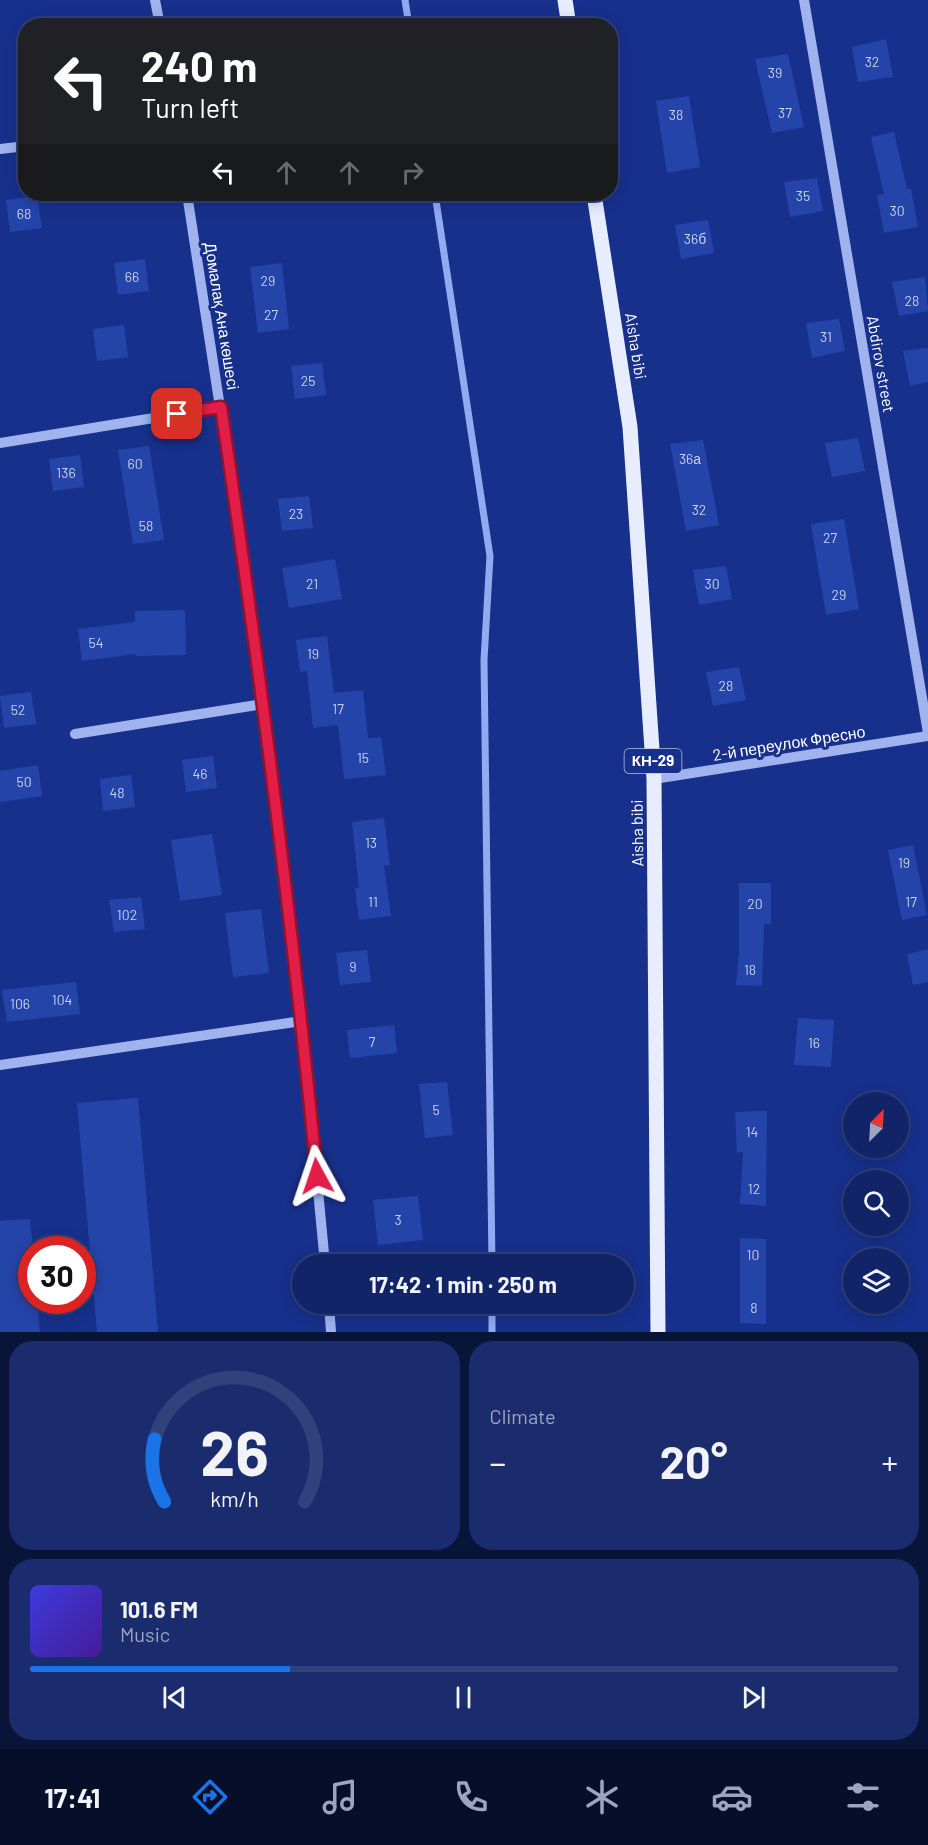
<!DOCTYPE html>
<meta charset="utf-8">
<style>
:root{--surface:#112468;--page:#1a2c6e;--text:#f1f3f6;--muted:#9ca4c0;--line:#30417c;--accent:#1a73e8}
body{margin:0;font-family:Barlow,sans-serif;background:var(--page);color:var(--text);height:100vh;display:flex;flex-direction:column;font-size:22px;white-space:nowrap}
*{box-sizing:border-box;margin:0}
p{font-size:20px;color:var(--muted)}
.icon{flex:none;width:33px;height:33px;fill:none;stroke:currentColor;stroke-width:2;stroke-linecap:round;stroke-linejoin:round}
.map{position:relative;height:1332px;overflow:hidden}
.details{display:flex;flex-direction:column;gap:9px;padding:9px;background:#091439;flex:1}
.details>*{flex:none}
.hud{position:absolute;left:18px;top:18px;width:600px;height:183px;border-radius:24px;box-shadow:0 3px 15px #0003,0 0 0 2px var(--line);background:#202124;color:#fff;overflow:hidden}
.needle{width:39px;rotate:24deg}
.controls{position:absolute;left:843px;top:1092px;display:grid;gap:12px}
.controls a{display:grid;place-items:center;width:66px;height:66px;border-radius:50%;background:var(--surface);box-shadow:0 3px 15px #0003,0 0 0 2px var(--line);font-size:30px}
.speed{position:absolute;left:18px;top:1236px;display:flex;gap:12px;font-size:30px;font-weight:700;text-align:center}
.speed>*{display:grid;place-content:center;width:78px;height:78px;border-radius:50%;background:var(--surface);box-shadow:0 3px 15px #0003,0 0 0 2px var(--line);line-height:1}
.speed .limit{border:9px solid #d22;background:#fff;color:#111}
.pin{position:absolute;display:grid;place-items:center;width:51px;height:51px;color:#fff;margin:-26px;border-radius:12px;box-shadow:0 3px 9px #0006}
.me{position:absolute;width:66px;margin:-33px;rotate:355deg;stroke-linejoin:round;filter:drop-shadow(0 0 4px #0008)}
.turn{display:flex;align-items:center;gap:21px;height:126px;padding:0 24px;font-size:27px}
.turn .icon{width:78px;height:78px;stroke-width:2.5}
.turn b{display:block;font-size:42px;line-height:51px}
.lanes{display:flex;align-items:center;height:57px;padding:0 24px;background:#0003;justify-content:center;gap:30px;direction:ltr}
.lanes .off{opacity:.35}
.big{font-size:45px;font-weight:700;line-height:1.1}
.details .card{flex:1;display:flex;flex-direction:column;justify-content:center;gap:9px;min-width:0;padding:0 21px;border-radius:24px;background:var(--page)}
.details .dial{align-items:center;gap:0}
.dial svg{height:156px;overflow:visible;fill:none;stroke:var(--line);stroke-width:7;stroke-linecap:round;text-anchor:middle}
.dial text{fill:var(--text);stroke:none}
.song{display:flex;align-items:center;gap:18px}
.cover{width:72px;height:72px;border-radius:9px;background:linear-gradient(135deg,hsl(240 70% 55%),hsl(260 70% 35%))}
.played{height:6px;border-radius:3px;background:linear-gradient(90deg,var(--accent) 30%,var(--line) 30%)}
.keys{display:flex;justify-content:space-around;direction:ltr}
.heat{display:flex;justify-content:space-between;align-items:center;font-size:33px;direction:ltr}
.details .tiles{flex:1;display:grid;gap:9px;grid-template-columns:1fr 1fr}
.card:last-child{grid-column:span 2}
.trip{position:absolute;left:292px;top:1254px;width:342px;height:60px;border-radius:30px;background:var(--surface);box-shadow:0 3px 15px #0003,0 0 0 2px var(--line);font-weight:700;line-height:60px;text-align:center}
.tabs{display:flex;height:96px;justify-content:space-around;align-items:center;background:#070e2a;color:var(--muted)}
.tabs .icon{width:42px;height:42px}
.tabs .on{color:var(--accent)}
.tabs b{font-size:27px;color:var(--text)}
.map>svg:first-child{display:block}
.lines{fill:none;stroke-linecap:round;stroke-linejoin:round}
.stream{stroke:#92aaf1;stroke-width:7}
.building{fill:#2544aa}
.minor{stroke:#a0b3ef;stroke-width:10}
.major{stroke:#e8ecff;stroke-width:15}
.route-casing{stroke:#92132f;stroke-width:15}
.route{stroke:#e11d48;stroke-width:10}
.labels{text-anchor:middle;stroke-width:6;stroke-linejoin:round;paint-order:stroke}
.number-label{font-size:14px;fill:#c8d0ea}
.shield{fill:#17308b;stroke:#b9c1dc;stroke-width:1.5}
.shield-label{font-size:15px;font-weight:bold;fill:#fff}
.street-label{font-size:16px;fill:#fff;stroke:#17308b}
</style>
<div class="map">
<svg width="928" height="1332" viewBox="0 0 928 1332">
<rect width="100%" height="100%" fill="#17308b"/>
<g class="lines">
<g class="stream">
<path d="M405 0 409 26"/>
<path d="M435 194 490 556 484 660 492 1264"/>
<path d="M492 1332V1304"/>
</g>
</g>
<g class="building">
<path d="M886 39 893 77 858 82 852 47Z"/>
<path d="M788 54 804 127 772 133 755 59Z"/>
<path d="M689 96 700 167 667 173 656 101Z"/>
<path d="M894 132 907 189H911L918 227 884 233 877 195 884 194 871 137Z"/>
<path d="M817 178 823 211 790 217 784 182Z"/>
<path d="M37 196 42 228 10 232 6 200Z"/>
<path d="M708 220 714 253 681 259 675 225Z"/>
<path d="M145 259 149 291 118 295 114 263Z"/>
<path d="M282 263 289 329 258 333 250 267Z"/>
<path d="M925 277 928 311 899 316 892 282Z"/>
<path d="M839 319 845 351 812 358 806 323Z"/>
<path d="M124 325 128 357 97 361 93 329Z"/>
<path d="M928 348V382L910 386 903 351Z"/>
<path d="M322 363 326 395 295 399 291 366Z"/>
<path d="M858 438 865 471 832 477 825 443Z"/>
<path d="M703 440 719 525 686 531 670 444Z"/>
<path d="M149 446 164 540 133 544 118 450Z"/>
<path d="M80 455 84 487 53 491 49 459Z"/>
<path d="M309 496 313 528 282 531 278 499Z"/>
<path d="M844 519 859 609 826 615 811 524Z"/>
<path d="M335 559 342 599 289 608 282 568Z"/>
<path d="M726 566 732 599 699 605 693 570Z"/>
<path d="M185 610 186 655 136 656V654L82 661 78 629 135 622V611Z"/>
<path d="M327 636 334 693 363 690 368 738 381 737 386 775 344 779 338 725 313 728 307 671 300 672 296 640Z"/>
<path d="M739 667 746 700 713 706 706 672Z"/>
<path d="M31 692 36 724 4 728 0 696Z"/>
<path d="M213 756 217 788 186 792 182 760Z"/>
<path d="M38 765 42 796 0 802V771Z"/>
<path d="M131 775 135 807 103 811 100 779Z"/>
<path d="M384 818 390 865H384L391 916 359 920 355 888H359L352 822Z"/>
<path d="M212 834 222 895 180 901 171 840Z"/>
<path d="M913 845 927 915 902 920 888 850Z"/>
<path d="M739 883H771V924H764L762 986 736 985 739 953Z"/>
<path d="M141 897 145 929 114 932 109 900Z"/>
<path d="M261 909 269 973 233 977 225 913Z"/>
<path d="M928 949V982L913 985 907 954Z"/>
<path d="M367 950 371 982 340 985 336 953Z"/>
<path d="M76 982 80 1014 7 1022 2 990Z"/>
<path d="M798 1018 834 1020 831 1067 794 1065Z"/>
<path d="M394 1025 397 1053 350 1058 347 1030Z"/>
<path d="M447 1082 453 1135 425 1138 419 1084Z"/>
<path d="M138 1098 158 1332H97L77 1103Z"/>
<path d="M767 1111 766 1206 740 1204 743 1152 737 1153 735 1112Z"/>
<path d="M418 1196 423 1240 378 1245 373 1200Z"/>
<path d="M30 1219 33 1250 32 1300H37L40 1332H0V1221Z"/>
<path d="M740 1238 766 1239V1324L740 1323Z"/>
</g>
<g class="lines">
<g class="minor">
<path d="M155 0 160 26"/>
<path d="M804 0 928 733"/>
<path d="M0 149 26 146"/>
<path d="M187 194 252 614 302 1021 325 1264"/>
<path d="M0 443 221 407"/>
<path d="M75 734 263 704"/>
<path d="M654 779 928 736"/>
<path d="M0 1065 302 1021"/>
<path d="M329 1304 331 1332"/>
</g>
<g class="major">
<path d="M565 0 569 26"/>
<path d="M594 194 630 427 654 779 658 1332"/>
</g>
</g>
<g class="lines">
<defs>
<path id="route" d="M177 414 221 407C259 663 292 919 317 1176"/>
</defs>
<use href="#route" class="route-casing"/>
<use href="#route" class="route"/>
</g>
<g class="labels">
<g class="number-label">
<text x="872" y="67">32</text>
<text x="775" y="78">39</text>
<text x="785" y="118">37</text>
<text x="676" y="120">38</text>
<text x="803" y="201">35</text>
<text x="897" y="216">30</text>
<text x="24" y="219">68</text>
<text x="695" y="244">36б</text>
<text x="132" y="282">66</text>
<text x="268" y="286">29</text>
<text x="912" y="306">28</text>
<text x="271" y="320">27</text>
<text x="826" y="342">31</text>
<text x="308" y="386">25</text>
<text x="690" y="464">36а</text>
<text x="135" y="469">60</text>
<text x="66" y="478">136</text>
<text x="699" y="515">32</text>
<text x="296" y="519">23</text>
<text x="146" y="531">58</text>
<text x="830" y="543">27</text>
<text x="312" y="589">21</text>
<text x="712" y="589">30</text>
<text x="839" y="600">29</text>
<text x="96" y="648">54</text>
<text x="313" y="659">19</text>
<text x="726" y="691">28</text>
<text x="338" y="714">17</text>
<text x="18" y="715">52</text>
<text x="363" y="763">15</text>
<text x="200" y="779">46</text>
<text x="24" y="787">50</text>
<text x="117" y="798">48</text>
<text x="371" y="848">13</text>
<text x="904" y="868">19</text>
<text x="373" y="907">11</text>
<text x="911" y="907">17</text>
<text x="755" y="909">20</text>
<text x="127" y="920">102</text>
<text x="353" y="972">9</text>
<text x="750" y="975">18</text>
<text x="62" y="1005">104</text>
<text x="20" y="1009">106</text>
<text x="372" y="1047">7</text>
<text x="814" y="1048">16</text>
<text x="436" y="1115">5</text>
<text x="752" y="1137">14</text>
<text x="754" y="1194">12</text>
<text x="398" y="1225">3</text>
<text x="753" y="1260">10</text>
<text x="754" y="1313">8</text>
</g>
<rect class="shield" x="624.5" y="749" width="57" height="24" rx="4.5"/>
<g class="shield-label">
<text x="653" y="766">КН-29</text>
</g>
<g class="street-label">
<text transform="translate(222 316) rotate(81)" y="6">Домалақ Ана көшесі</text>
<text transform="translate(636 346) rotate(81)" y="6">Aisha bibi</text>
<text transform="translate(881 364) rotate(80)" y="6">Abdirov street</text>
<text transform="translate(789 743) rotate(-9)" y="6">2-й переулок Фресно</text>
<text transform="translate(637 833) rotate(-91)" y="6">Aisha bibi</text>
</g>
</g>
</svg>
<div class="controls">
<a><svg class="needle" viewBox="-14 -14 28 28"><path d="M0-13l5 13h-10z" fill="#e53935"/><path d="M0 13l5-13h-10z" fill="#9ca4c0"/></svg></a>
<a><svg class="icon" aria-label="search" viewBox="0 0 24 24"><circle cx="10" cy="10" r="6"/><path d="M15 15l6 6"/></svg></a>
<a><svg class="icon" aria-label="layers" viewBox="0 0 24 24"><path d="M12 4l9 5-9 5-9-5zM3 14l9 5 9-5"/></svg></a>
</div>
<div class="speed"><div class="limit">30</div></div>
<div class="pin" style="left:177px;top:414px;background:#d93025"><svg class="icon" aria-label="arrive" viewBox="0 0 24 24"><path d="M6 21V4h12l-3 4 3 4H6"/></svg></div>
<svg class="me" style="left:317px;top:1176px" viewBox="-20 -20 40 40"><path d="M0-17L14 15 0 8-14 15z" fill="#e11d48" stroke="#fff" stroke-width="4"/></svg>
<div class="trip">17:42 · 1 min · 250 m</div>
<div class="hud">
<div class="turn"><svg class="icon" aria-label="left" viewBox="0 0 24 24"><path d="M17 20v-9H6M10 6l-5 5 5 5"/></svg><div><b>240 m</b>Turn left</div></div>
<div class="lanes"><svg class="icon" aria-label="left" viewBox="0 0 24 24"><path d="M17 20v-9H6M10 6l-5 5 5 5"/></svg><svg class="icon off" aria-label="ahead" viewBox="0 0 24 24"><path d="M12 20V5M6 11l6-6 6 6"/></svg><svg class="icon off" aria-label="ahead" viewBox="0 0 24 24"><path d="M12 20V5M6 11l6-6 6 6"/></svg><svg class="icon off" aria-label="right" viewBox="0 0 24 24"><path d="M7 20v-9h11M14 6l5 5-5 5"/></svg></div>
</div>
</div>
<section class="details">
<div class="tiles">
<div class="card dial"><svg viewBox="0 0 100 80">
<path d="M14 69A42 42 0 1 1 86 69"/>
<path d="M14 69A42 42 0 0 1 9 37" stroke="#1a73e8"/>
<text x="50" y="56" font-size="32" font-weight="700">26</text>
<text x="50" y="72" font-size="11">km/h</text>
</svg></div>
<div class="card"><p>Climate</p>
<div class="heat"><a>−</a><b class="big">20°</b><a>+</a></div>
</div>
<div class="card">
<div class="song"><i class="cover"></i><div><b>101.6 FM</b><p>Music</p></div></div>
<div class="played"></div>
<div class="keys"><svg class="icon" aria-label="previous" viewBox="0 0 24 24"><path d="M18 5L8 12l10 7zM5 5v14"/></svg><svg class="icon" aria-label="pause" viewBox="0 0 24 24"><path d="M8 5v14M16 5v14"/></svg><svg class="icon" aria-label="next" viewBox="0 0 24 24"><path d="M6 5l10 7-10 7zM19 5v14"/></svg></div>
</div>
</div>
</section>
<nav class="tabs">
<b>17:41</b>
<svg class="icon on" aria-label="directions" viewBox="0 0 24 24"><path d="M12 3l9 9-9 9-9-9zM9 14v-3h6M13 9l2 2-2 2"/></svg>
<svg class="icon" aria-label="music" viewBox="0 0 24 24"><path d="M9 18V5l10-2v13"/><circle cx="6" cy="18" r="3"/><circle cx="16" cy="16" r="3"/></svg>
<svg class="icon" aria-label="phone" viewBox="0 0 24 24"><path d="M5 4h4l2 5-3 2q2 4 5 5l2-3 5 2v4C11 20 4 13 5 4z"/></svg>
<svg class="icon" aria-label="climate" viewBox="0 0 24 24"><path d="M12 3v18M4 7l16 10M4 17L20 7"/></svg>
<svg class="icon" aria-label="car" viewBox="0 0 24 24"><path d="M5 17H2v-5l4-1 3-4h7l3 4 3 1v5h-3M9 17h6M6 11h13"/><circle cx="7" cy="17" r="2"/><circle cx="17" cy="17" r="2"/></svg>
<svg class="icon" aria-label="filters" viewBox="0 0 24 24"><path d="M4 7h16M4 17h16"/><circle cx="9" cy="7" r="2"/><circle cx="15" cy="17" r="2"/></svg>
</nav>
